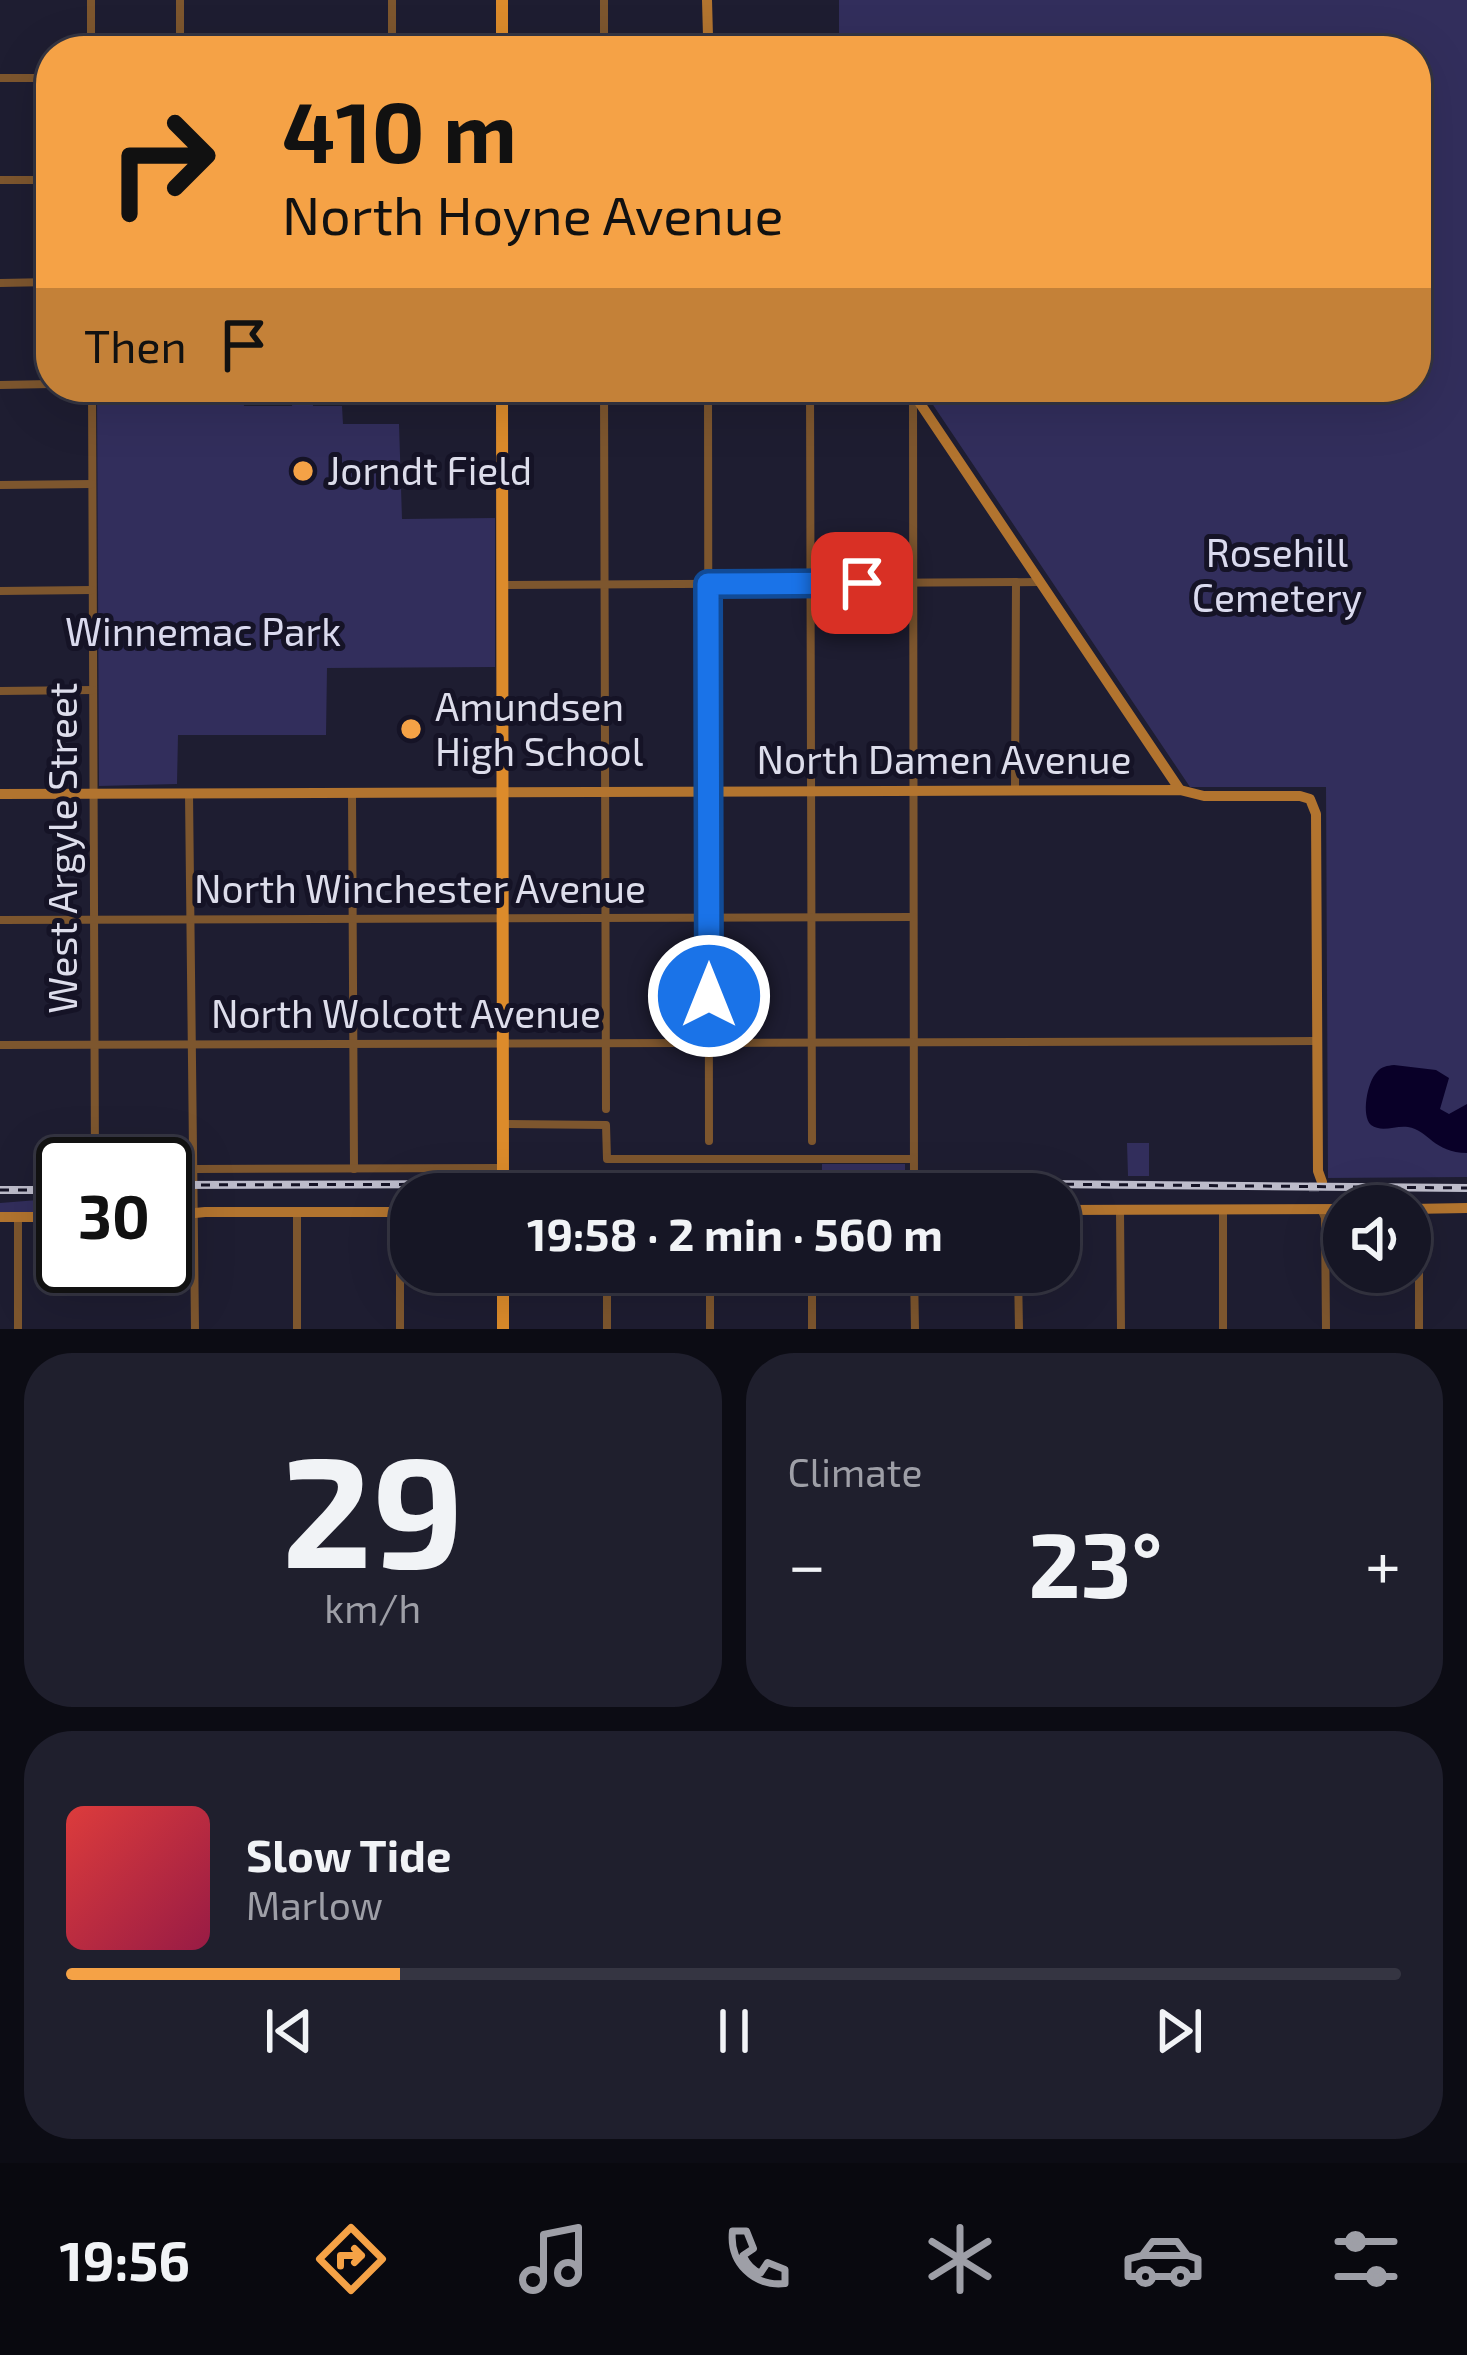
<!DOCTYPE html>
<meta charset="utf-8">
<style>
:root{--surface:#161625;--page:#1f1f2d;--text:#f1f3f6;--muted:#9e9fa7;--line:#353542;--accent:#f5a246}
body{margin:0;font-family:"Exo 2",sans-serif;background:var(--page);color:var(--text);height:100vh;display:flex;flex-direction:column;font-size:45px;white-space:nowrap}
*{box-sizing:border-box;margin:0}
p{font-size:39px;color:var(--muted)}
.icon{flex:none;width:66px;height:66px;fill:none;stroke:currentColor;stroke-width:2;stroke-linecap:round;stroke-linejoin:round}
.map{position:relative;height:1329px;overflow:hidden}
.panel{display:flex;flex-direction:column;gap:24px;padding:24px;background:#0c0c14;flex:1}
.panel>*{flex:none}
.guide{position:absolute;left:36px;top:36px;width:1395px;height:366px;border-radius:48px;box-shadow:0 12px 48px #0002,0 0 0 3px var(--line);background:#f5a246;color:#111;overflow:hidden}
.buttons{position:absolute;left:1323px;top:1185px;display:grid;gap:24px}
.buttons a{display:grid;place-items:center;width:108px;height:108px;border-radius:50%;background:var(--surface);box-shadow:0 12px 48px #0002,0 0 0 3px var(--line);font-size:60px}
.speed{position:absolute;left:36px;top:1137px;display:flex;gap:24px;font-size:60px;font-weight:700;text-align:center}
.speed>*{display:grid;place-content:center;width:156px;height:156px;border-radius:50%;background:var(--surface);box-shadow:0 12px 48px #0002,0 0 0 3px var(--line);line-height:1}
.speed .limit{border:6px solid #111;border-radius:18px;background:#fff;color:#111}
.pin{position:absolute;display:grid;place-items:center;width:102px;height:102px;color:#fff;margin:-51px;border-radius:24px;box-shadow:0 6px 18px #0006}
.me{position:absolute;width:132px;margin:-66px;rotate:0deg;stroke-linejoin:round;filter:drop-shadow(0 0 9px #0008)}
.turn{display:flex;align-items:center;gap:42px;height:252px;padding:0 48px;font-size:54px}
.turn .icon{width:156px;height:156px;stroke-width:2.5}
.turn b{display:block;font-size:84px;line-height:102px}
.then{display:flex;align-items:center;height:114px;padding:0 48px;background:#0003;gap:24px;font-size:45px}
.big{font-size:90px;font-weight:700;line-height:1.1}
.panel .widget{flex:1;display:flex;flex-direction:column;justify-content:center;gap:18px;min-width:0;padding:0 42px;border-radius:48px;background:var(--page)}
.panel .dial{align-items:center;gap:0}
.dial b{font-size:156px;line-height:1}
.song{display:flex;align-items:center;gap:36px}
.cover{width:144px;height:144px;border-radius:18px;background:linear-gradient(135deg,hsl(0 70% 55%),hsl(340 70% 35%))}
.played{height:12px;border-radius:6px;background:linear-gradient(90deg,var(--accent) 25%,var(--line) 25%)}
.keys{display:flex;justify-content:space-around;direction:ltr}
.heat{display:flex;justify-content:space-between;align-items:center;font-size:66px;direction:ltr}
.panel .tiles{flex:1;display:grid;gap:24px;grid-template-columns:1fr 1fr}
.widget:last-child{grid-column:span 2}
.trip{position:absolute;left:390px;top:1173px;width:690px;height:120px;border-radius:48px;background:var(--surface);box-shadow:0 12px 48px #0002,0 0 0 3px var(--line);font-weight:700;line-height:120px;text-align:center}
.menu{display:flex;height:192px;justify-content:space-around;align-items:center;background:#09090f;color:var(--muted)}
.menu .icon{width:84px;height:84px}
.menu .selected{color:var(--accent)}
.menu b{font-size:54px;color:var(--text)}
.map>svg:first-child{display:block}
.green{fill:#322e5c}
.water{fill:#090028}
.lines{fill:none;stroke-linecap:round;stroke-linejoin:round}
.secondary-tunnel{stroke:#3b3a4d;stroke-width:10;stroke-dasharray:10 5;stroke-linecap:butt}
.street{stroke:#7d562e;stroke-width:8}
.secondary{stroke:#b2742f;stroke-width:10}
.primary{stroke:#dc8b2b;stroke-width:12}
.rail-casing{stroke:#bdbccb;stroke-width:8}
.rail{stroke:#151326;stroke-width:3;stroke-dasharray:9;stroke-linecap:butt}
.route-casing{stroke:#114b97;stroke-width:30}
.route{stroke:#1a73e8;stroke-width:21}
.poi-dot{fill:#f5a246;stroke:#151326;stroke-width:4.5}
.labels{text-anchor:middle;stroke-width:10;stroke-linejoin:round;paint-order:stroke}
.poi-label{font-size:39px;fill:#ddddeb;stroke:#151326;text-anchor:start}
.park-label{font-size:39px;fill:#dadaee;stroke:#151326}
.street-label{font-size:39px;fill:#ddddeb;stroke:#151326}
</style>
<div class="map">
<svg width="1467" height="1329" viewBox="0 0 1467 1329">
<rect width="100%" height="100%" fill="#1e1d31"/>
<g class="green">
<path d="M839 0H1467V1177L1328 1178 1326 787H1190L921 387H1416V51H839Z"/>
<path d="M243 391 244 406H292L293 394H313V406H342L343 424H399L402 519 495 518V667L327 668 326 735H178L177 784 99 786 97 392Z"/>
<path d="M1127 1143H1149V1176H1128Z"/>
<path d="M822 1164H905V1180L822 1181Z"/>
<path d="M38 1200H63V1213H0V1203Z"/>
</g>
<path class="water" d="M1394 1065 1436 1070 1449 1078 1440 1109 1449 1114 1467 1104V1153C1434 1153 1428 1130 1408 1127 1396 1125 1382 1133 1371 1125 1361 1116 1367 1082 1377 1072 1382 1066 1387 1066 1394 1065Z"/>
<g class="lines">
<path class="secondary-tunnel" d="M1314 1182V1194"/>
<g class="street">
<path d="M91 0V51"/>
<path d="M180 0V51"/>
<path d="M392 51V0"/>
<path d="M604 51V0"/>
<path d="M0 78H51"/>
<path d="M0 180H51"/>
<path d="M0 283 51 282"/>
<path d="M0 385 51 384"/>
<path d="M92 387 95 1164"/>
<path d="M604 387 606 1109"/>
<path d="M708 387 709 1141"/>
<path d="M810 387 812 1141"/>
<path d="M913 395 914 1194"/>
<path d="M0 485 92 484"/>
<path d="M503 585 1040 582"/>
<path d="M0 591 92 590"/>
<path d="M0 691 93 690"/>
<path d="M1015 790 1016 582"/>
<path d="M352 793 354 1169"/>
<path d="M189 794 195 1329"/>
<path d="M0 920 913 917"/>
<path d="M0 1045 1315 1041"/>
<path d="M504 1124 606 1125 607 1159H913"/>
<path d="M194 1169 502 1168"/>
<path d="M1223 1209V1329"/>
<path d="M1321 1209 1325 1218 1326 1329"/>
<path d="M1419 1209V1329"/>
<path d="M1120 1211 1121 1329"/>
<path d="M297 1212V1329"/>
<path d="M607 1272V1329"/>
<path d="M812 1272V1329"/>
<path d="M914 1272 915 1329"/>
<path d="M1018 1272 1019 1329"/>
<path d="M18 1329V1217"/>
<path d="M400 1329V1212"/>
<path d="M710 1329V1272"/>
</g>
<g class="secondary">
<path d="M707 0 708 36 716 51"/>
<path d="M909 387 1180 790"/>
<path d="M0 794 1180 790 1204 796H1300L1310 799 1316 814 1318 1171 1322 1182"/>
<path d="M1410 1209 1467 1208"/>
<path d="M1059 1210 1344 1209"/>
<path d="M165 1216 205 1212H411"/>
<path d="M0 1217H63"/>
</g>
<g class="primary">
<path d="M502 0V51"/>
<path d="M502 387 503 1194"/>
<path d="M503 1272V1329"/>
</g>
<defs>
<g id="rail">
<path d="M165 1185 927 1183 1467 1188"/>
<path d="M0 1190H63"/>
</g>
</defs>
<use href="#rail" class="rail-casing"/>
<use href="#rail" class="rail"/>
</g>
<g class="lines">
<defs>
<path id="route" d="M709 996 708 584 862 583"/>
</defs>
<use href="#route" class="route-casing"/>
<use href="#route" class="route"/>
</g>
<g class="poi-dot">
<circle cx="303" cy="471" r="12"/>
<circle cx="411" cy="729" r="12"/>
</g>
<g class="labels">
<g class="poi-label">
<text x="327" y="485">Jorndt Field</text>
<text x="435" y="721">Amundsen<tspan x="435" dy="45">High School</tspan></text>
</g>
<g class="park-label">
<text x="1277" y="567">Rosehill<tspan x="1277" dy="45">Cemetery</tspan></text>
<text x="203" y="646">Winnemac Park</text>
</g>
<g class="street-label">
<text x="944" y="774">North Damen Avenue</text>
<text transform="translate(63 848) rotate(-90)" y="14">West Argyle Street</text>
<text x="420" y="903">North Winchester Avenue</text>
<text x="406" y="1028">North Wolcott Avenue</text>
</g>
</g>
</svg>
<div class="buttons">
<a><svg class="icon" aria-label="sound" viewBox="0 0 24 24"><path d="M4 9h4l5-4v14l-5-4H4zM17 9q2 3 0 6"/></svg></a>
</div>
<div class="speed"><div class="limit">30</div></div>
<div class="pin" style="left:862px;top:583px;background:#d93025"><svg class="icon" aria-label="arrive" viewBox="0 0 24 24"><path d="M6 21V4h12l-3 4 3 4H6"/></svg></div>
<svg class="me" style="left:709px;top:996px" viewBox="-20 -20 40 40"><circle r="17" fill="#1a73e8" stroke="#fff" stroke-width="3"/><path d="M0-11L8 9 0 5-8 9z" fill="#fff"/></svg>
<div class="trip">19:58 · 2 min · 560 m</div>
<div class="guide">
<div class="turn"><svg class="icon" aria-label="right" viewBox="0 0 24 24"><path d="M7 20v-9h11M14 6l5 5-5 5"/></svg><div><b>410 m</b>North Hoyne Avenue</div></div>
<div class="then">Then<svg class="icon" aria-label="arrive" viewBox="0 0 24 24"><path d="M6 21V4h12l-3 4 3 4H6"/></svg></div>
</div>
</div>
<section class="panel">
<div class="tiles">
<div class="widget dial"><b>29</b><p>km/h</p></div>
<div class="widget"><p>Climate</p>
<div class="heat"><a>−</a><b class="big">23°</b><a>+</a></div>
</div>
<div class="widget">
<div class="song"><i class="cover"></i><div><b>Slow Tide</b><p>Marlow</p></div></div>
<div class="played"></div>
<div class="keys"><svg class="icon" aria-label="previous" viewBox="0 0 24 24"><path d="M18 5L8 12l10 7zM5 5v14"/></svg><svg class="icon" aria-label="pause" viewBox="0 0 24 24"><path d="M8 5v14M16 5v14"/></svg><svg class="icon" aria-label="next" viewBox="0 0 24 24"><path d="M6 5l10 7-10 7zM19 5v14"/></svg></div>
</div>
</div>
</section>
<nav class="menu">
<b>19:56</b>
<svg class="icon selected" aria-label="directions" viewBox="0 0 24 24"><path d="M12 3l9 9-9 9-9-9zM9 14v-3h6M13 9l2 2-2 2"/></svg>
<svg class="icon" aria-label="music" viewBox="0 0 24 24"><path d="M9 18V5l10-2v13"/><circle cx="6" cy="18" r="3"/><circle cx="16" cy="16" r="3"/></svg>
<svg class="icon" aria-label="phone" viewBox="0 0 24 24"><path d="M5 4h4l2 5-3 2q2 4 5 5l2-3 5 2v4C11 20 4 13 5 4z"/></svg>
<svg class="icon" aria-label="climate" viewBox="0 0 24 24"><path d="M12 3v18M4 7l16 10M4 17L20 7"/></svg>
<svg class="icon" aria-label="car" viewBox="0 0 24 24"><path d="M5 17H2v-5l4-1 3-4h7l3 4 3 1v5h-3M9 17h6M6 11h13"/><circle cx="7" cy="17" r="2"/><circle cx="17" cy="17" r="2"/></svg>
<svg class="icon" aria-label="filters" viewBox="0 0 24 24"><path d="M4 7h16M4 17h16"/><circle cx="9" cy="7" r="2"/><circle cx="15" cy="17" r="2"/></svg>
</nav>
